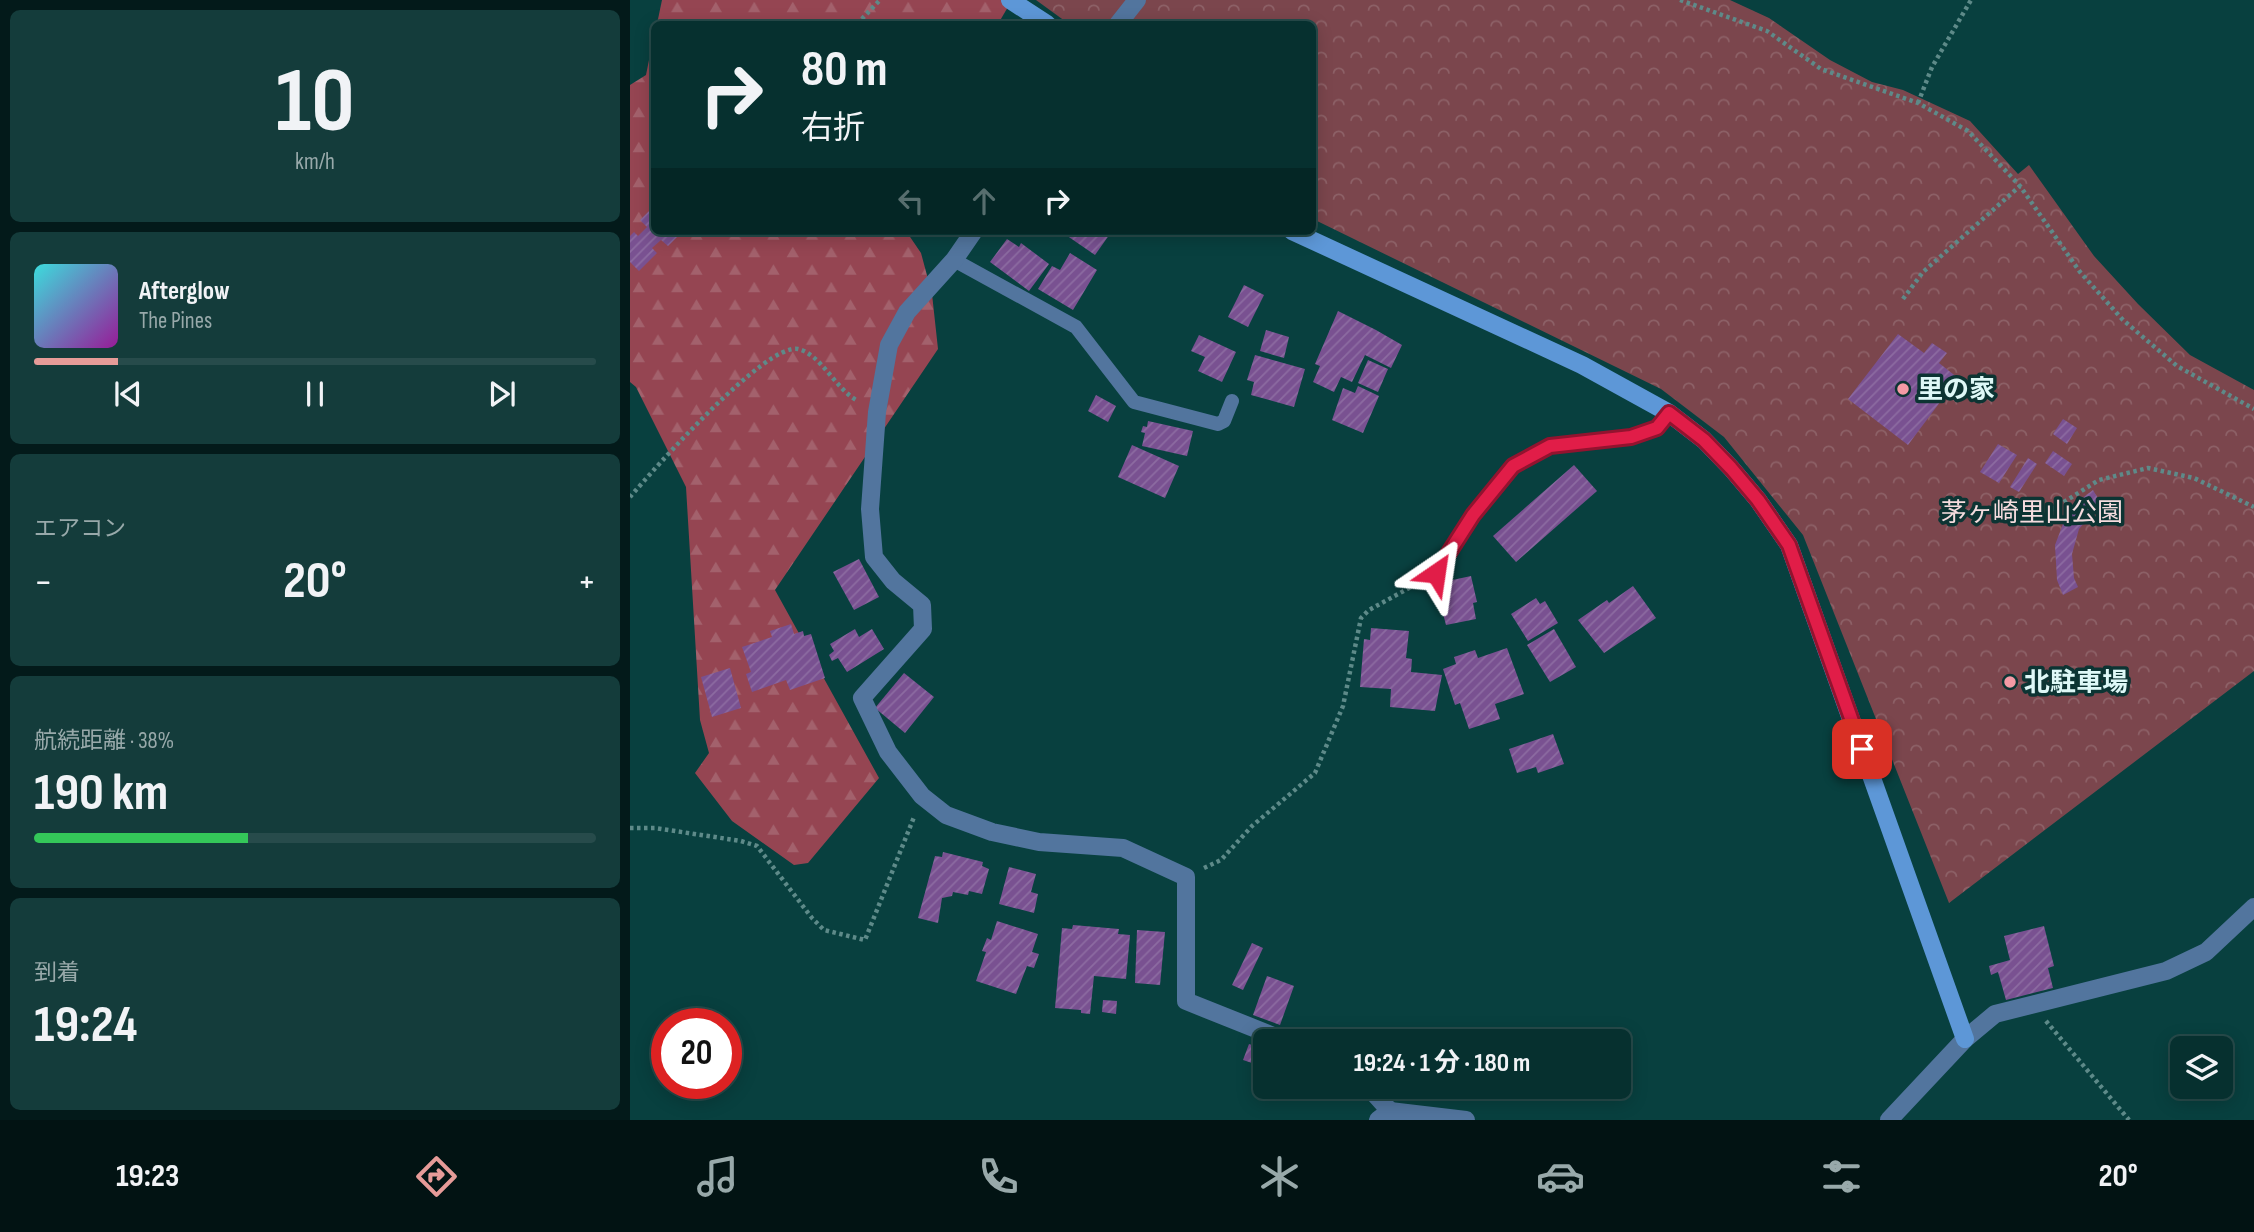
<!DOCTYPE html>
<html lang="ja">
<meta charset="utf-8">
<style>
:root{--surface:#06302f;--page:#143c3b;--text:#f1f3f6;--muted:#98a9aa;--line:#274b4b;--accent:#e69b98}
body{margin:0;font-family:"Sofia Sans Condensed","Noto Sans JP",sans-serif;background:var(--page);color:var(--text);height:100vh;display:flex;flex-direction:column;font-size:26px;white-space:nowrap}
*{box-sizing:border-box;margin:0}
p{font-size:23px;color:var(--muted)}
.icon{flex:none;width:38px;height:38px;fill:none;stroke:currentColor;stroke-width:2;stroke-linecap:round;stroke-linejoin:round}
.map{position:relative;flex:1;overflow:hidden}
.details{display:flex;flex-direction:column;gap:10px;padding:10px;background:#031a1a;width:630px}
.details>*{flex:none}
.banner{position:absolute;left:21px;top:21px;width:665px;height:214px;border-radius:10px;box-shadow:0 4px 18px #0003,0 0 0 2px var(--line);background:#06302f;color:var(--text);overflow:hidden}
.fabs{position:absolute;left:1540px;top:1036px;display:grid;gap:14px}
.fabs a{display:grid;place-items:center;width:63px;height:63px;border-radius:10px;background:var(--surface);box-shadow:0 4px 18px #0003,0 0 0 2px var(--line);font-size:35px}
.speed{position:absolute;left:21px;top:1008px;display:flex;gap:14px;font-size:35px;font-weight:700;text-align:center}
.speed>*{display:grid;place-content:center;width:91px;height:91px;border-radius:50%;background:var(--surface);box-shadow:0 4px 18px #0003,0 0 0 2px var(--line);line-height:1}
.speed .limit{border:10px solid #d22;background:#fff;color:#111}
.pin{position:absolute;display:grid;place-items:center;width:60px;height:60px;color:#fff;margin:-30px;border-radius:14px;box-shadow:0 4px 10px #0006}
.me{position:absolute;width:77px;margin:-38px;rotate:32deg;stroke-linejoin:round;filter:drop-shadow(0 0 5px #0008)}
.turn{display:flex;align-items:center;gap:24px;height:147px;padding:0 35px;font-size:32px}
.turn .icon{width:91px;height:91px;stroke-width:2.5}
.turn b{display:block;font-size:49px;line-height:60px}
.lanes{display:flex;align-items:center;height:66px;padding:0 35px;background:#0003;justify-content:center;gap:35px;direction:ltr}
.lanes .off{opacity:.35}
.big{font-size:52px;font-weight:700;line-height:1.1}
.details .card{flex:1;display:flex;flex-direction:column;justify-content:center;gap:10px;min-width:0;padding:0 24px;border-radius:10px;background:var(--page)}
.details .dial{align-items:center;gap:0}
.dial b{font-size:91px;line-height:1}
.song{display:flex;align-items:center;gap:21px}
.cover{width:84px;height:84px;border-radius:10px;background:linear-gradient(135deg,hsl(180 70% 55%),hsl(300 70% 35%))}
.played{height:7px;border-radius:4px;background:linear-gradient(90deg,var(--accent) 15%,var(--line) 15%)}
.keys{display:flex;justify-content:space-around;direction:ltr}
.heat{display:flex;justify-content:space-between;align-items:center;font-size:38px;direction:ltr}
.charge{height:10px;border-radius:5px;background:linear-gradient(90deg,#34c759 38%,var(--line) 0)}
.trip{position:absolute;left:623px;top:1029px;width:378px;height:70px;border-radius:10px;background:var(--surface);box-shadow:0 4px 18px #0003,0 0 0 2px var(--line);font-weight:700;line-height:70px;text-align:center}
.dock{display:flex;height:112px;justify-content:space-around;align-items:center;background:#021313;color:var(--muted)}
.dock .icon{width:49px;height:49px}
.dock .active{color:var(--accent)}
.dock b{font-size:32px;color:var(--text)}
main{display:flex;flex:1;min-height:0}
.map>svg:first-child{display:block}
.forest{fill:url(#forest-firs)}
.park{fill:url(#park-crowns)}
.building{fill:url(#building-hatch)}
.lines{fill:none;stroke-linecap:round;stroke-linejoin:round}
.path{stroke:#5e8a89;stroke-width:4.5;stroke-dasharray:3.5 3.5;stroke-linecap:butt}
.lane{stroke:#52759e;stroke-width:14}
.street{stroke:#52759e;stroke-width:18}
.secondary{stroke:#5d97d7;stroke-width:18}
.route-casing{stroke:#92132f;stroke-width:18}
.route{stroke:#e11d48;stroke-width:12}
.poi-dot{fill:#f49aa5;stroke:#0c3433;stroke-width:2.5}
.labels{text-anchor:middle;stroke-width:7;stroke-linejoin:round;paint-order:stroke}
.poi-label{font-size:26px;font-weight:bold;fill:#def8f7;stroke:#0c3433;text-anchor:start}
.park-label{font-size:26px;fill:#f5dcde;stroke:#0c3433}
</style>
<main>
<section class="details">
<div class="card dial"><b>10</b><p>km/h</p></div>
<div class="card">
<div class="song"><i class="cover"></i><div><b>Afterglow</b><p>The Pines</p></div></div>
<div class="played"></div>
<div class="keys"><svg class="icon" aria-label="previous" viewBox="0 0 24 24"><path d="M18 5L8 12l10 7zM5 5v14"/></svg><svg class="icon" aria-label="pause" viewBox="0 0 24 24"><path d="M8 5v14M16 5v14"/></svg><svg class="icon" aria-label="next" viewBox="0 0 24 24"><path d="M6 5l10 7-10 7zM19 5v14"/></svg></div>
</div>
<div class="card"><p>エアコン</p>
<div class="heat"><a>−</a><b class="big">20°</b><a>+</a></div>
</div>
<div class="card"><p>航続距離 · 38%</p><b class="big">190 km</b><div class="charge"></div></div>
<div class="card"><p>到着</p><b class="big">19:24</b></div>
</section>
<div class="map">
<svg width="1624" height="1120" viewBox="0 0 1624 1120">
<defs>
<pattern id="forest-firs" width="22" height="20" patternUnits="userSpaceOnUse" patternTransform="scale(1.75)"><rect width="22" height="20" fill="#954552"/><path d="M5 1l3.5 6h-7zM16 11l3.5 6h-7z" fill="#a3616c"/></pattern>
<pattern id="park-crowns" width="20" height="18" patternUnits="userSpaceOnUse" patternTransform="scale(1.75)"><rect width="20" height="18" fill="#7b464d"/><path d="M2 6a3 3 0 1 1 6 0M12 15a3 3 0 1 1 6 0" fill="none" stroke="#8d6167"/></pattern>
<pattern id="building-hatch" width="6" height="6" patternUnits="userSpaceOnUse" patternTransform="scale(1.75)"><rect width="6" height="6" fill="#795191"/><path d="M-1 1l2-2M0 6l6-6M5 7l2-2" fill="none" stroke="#8c6ba1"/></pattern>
</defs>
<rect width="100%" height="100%" fill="#08403f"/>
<g class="forest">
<path d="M32 0H382L368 24H27Z"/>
<path d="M24 35V231H276L291 253 302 294 308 349 145 590 249 778 178 863 164 865 102 821 65 773 79 753 70 720 56 487 6 387 0 382V85L16 75Z"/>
</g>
<path class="park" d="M406 0H1100L1139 18 1200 60 1242 82 1273 90 1340 121 1388 174 1399 165 1464 256 1508 304 1560 355 1624 390V671L1319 903 1173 535 1094 437 1031 389 683 219 682 24H439Z"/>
<g class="building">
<path d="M24 206V231H53L38 246 31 240 22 248 27 253 9 271 0 262V236L4 232 8 236 17 227 10 220Z"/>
<path d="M435 231H482L465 255 433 233Z"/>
<path d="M377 239 389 247 391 243 419 264 399 291 360 262Z"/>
<path d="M440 253 467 270 443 310 408 289 422 266 430 270Z"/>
<path d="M614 285 634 295 618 327 598 317Z"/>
<path d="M708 311 746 330 772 345 761 368 735 355 722 382 711 377 704 392 683 382 690 366 685 364Z"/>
<path d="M636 330 659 337 654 358 630 351Z"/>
<path d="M1268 334 1294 353 1302 343 1317 353 1309 363 1328 378 1278 445 1218 399Z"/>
<path d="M569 335 606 352 592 382 568 371 575 357 561 351Z"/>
<path d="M625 355 675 369 664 407 621 395 624 382 617 380Z"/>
<path d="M738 360 758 369 748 392 728 383Z"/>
<path d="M728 386 749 396 733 433 702 420 713 388 725 393Z"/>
<path d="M466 395 486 406 478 422 458 411Z"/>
<path d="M1433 419 1447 428 1437 444 1423 434Z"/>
<path d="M518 421 563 431 557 456 512 446 515 433 511 432 513 426 517 427Z"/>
<path d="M1368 444 1387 455 1369 483 1350 472Z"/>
<path d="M502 445 549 466 535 498 488 477Z"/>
<path d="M1423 451 1442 464 1434 476 1415 463Z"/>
<path d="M1398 458 1407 464 1389 492 1380 487Z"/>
<path d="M944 465 967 491 886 562 863 536Z"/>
<path d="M1463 490 1472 505 1464 511 1449 529 1442 554 1444 578 1448 587 1433 595 1427 580 1425 545 1436 516 1446 503Z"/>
<path d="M229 559 249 597 224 610 203 572Z"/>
<path d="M841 576 847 602 843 603 846 619 816 625 812 610H809L804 584Z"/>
<path d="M1003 586 1026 618 974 653 948 620 977 600 979 603Z"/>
<path d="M906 598 910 604 915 601 928 623 898 641 881 614Z"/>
<path d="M161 624 164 634 173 631 174 636 181 634 195 678 160 690 156 680 122 692 116 674 121 672 112 647 142 637 140 631Z"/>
<path d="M741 628 779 631 776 658 782 659 781 672 812 675 805 711 760 707 761 689 730 687 734 639 740 640Z"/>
<path d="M225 629 229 637 242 629 254 649 217 672 208 658 202 661 199 655 204 651 200 644Z"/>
<path d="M924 629 946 667 920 682 897 645Z"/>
<path d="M877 648 894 694 865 704 870 719 839 729 830 703 825 705 813 669 826 664 824 657 845 650 848 658Z"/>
<path d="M100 668 111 708 82 717 71 677Z"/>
<path d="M274 673 304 697 275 733 245 708Z"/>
<path d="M923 734 934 764 908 773 906 767 887 773 879 749Z"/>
<path d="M313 852 353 862 352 866 359 869 352 894 339 891 338 895 323 892 322 896 312 898 308 923 288 918 305 856 312 857Z"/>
<path d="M379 867 406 874 401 892 408 894 404 913 369 904Z"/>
<path d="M367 921 408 934 402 952 409 954 404 968 397 966 386 994 346 981 356 952 352 951 357 938 361 940Z"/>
<path d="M443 925 489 929 488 934 500 935 496 979 464 976 460 1014 451 1013V1010L425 1008 432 928 442 929Z"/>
<path d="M1414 926 1424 966 1418 968 1423 988 1376 1000 1368 972 1361 975 1359 966 1380 960 1374 936Z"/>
<path d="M507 930 535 932 530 985 505 983Z"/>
<path d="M622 943 633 948 613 990 602 985Z"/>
<path d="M637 976 664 986 650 1025 623 1015Z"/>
<path d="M473 1000 487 1001 486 1014 472 1012Z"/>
<path d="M619 1044 635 1049 631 1066 613 1060Z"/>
</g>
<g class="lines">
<g class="path">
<path d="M1050 0 1137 31 1191 69 1288 103 1338 131 1390 186 1450 272 1493 320 1547 366 1624 409"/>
<path d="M227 24 250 0"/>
<path d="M1288 103 1302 67 1341 0"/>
<path d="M1273 299 1293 272 1390 186"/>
<path d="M0 497C24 469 135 343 168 349 191 354 206 390 228 401"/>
<path d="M1410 517 1469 480 1518 468 1564 478 1624 507"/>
<path d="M0 828H25L111 841 127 846 182 918 194 930 235 940 284 817"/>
<path d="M574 868 591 860 622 826 685 773 713 706 731 618 739 610 790 582"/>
<path d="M1416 1021 1499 1120"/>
</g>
<g class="lane">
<path d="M324 260 446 327 504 402 588 424 594 421 602 401"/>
<path d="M806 573 843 515 883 466 920 446 1001 437 1027 428 1039 413"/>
</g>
<g class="street">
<path d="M488 24 507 0"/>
<path d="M344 231 324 260 277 312 259 345 247 412 240 509 244 557 263 581 292 605 293 629 232 698 258 752 292 796 316 815 362 832 409 842 493 848 556 877V1001L656 1041"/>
<path d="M734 1087 742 1091 760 1111"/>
<path d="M748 1120 760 1111 836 1120"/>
<path d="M1259 1120 1335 1039 1365 1014 1536 971 1576 952 1624 907"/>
</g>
<g class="secondary">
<path d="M380 0 417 24"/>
<path d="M662 231 952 365 1039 413 1074 440 1101 468 1128 500 1159 545 1335 1039"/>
</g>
</g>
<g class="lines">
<defs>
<path id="route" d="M806 573 843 515 883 466 920 446 1001 437 1027 428 1039 413 1074 440 1101 468 1128 500 1159 545 1232 749"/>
</defs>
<use href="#route" class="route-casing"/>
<use href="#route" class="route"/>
</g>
<g class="poi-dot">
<circle cx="1273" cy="389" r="7"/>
<circle cx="1380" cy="682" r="7"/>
</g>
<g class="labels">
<g class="poi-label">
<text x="1287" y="398">里の家</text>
<text x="1394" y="691">北駐車場</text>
</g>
<g class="park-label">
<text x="1402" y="521">茅ヶ崎里山公園</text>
</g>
</g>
</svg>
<div class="fabs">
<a><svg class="icon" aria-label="layers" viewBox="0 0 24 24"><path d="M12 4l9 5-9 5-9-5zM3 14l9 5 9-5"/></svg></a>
</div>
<div class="speed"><div class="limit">20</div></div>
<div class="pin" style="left:1232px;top:749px;background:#d93025"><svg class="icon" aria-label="arrive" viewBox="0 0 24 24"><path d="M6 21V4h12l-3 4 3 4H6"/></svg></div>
<svg class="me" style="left:806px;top:573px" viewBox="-20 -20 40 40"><path d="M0-17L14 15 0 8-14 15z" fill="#e11d48" stroke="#fff" stroke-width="4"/></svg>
<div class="trip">19:24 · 1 分 · 180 m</div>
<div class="banner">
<div class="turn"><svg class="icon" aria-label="right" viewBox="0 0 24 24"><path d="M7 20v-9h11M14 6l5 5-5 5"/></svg><div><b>80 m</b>右折</div></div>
<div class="lanes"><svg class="icon off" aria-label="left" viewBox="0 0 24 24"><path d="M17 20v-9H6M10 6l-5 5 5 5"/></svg><svg class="icon off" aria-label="ahead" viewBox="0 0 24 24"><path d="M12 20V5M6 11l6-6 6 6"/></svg><svg class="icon" aria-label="right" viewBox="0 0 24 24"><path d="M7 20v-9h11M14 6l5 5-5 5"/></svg></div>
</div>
</div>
</main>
<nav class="dock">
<b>19:23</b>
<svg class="icon active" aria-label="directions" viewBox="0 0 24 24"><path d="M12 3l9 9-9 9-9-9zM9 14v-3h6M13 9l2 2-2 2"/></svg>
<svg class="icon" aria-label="music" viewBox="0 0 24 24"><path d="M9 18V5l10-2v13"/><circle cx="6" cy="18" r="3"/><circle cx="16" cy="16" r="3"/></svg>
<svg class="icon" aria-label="phone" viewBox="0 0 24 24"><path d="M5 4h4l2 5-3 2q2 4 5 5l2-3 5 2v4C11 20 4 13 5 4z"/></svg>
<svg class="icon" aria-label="climate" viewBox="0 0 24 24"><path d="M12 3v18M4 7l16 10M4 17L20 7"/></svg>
<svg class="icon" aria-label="car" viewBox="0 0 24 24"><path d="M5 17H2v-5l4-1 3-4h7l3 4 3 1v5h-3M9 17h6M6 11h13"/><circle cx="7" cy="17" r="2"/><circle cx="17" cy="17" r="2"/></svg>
<svg class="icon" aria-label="filters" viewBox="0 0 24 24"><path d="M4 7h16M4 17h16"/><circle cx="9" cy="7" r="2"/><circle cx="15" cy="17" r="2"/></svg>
<b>20°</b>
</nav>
